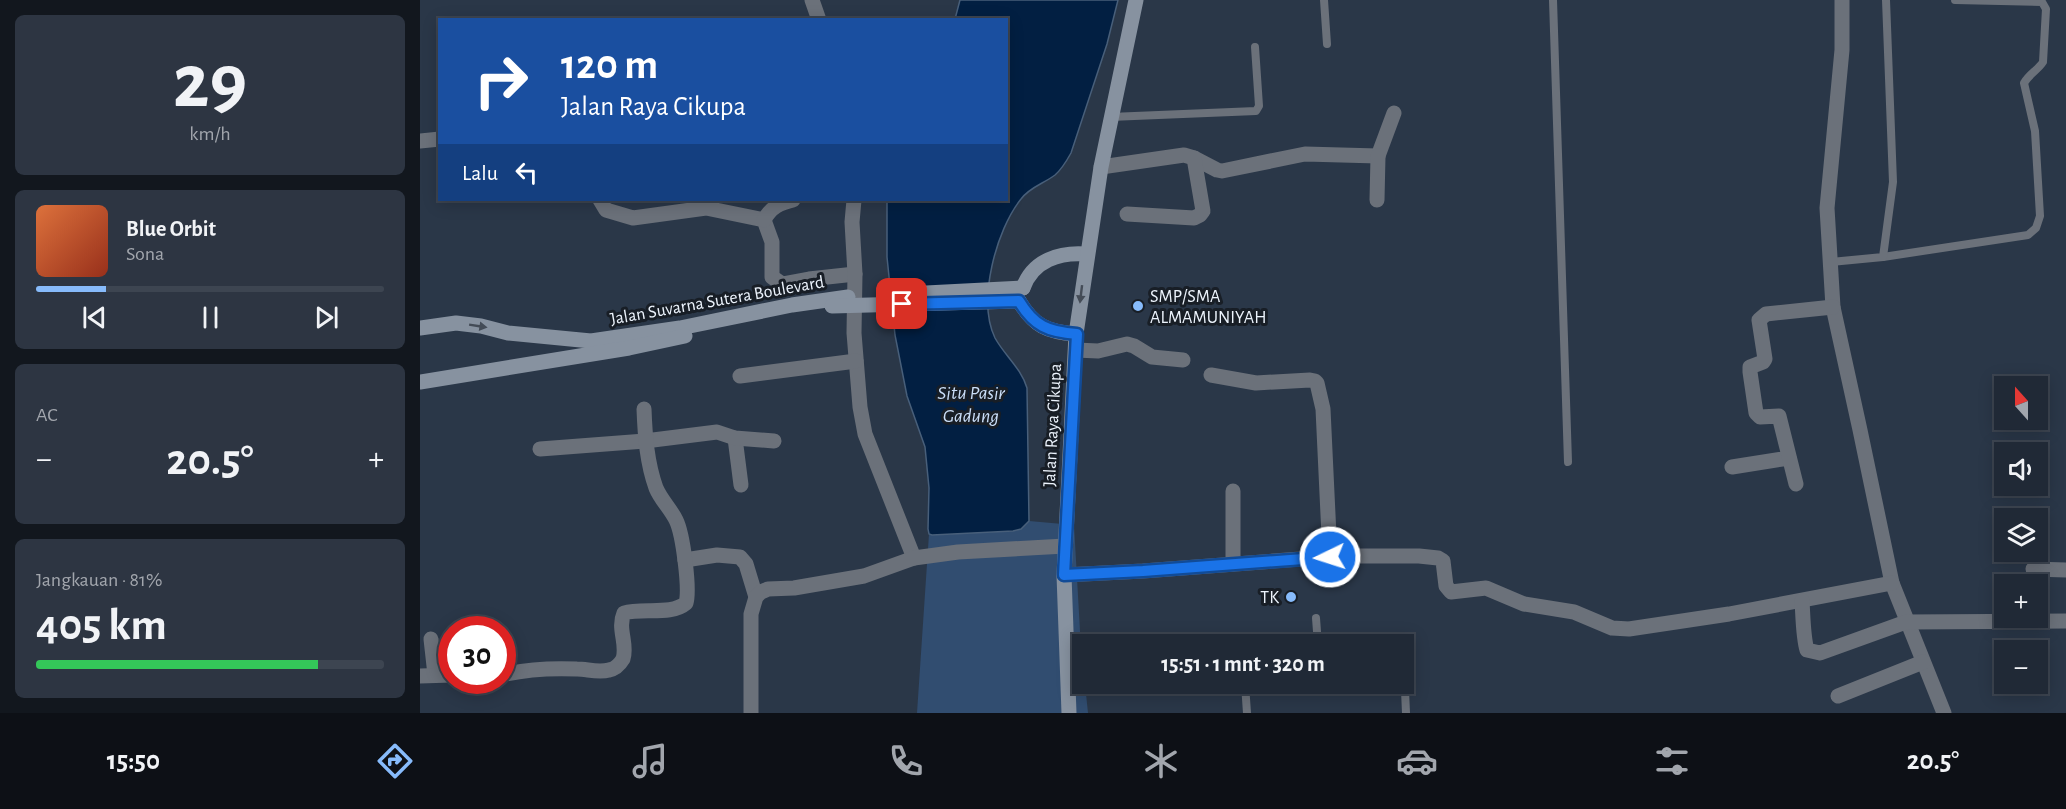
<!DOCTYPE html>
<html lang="id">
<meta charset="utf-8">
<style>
:root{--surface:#202936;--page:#2d3542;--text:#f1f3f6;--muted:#a2a6ad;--line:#3d4551;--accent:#87bbfb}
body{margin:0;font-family:"Alegreya Sans",sans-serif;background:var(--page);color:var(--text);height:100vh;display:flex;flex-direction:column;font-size:22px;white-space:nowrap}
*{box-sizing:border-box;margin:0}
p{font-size:20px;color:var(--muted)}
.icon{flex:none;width:33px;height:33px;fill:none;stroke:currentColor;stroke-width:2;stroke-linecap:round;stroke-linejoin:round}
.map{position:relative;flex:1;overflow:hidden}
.drawer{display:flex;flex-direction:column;gap:15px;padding:15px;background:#12171e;width:420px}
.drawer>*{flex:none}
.guide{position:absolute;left:18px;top:18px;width:570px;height:183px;border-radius:0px;box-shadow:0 3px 15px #0003,0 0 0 2px var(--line);background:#1a4fa0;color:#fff;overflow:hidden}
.needle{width:39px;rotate:339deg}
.tools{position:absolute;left:1574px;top:376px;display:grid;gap:12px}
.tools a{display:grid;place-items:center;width:54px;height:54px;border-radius:0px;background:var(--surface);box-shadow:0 3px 15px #0003,0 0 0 2px var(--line);font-size:30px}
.speed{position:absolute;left:18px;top:616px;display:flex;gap:12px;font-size:30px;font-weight:700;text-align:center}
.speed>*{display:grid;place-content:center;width:78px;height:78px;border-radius:50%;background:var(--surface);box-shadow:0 3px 15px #0003,0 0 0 2px var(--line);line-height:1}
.speed .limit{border:9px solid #d22;background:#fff;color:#111}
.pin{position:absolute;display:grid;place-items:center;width:51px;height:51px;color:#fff;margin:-26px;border-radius:12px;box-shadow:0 3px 9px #0006}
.me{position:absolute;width:66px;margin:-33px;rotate:266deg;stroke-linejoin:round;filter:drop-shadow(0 0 4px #0008)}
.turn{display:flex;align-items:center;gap:21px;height:126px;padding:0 24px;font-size:27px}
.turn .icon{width:78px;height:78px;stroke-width:2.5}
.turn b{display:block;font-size:42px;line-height:51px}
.then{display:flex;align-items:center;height:57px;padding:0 24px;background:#0003;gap:12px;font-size:22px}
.big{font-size:45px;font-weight:700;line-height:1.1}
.drawer .tile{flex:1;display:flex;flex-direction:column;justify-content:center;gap:9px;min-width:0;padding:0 21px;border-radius:9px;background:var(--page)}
.drawer .dial{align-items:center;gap:0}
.dial b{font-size:78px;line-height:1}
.song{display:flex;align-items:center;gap:18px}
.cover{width:72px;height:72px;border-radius:9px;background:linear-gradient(135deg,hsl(20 70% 55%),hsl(10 70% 35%))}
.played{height:6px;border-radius:3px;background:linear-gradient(90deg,var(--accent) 20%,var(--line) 20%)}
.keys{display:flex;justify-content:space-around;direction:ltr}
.heat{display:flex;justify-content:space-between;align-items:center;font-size:33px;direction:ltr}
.charge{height:9px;border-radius:4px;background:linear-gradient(90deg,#34c759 81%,var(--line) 0)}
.trip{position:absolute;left:652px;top:634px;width:342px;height:60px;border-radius:0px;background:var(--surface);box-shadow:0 3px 15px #0003,0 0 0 2px var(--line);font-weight:700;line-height:60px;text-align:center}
.menu{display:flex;height:96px;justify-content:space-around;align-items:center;background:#0d1016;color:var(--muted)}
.menu .icon{width:42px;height:42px}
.menu .current{color:var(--accent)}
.menu b{font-size:27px;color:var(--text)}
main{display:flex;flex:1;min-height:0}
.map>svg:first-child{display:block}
.green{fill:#314d70}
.water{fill:#021f42;stroke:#485f7a;stroke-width:1.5}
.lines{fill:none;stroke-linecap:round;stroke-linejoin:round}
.lane{stroke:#6b717a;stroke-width:8}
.street{stroke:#6b717a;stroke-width:15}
.secondary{stroke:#8792a0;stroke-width:15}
.secondary-bridge{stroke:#8792a0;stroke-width:15}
.oneway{fill:#444c57}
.route-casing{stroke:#114b97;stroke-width:15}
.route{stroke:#1a73e8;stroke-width:10}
.poi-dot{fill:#87bbfb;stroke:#181e26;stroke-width:2}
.labels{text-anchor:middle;stroke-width:6;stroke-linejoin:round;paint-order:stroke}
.poi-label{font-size:18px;fill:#edf4fd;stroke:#181e26;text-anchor:start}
.street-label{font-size:18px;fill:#edf4fd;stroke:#181e26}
.water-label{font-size:20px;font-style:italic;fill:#cadef8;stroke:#181e26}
</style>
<main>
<section class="drawer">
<div class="tile dial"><b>29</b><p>km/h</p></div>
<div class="tile">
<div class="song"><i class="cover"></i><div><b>Blue Orbit</b><p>Sona</p></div></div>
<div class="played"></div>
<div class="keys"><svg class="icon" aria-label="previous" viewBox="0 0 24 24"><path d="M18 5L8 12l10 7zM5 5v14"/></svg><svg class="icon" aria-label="pause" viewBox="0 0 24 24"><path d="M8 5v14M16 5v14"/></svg><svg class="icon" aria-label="next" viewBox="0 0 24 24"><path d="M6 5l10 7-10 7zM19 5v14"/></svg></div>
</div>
<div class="tile"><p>AC</p>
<div class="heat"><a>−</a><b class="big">20.5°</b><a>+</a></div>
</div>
<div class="tile"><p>Jangkauan · 81%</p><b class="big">405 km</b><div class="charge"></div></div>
</section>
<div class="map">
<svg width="1646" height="713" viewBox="0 0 1646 713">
<rect width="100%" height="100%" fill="#2a3748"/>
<path class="green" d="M609 521 654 525 663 684H665L668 713H497L509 534 593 531 601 529Z"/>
<path class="water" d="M540 0H698L687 44 651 153C646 162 642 169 635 175 623 184 610 187 601 199 576 230 557 301 575 338 585 356 601 368 607 388L609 521 601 529 593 531 512 535 509 534 508 529 509 488 505 447 487 396 475 335 467 257V200H586V20L535 19Z"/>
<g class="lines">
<g class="lane">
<path d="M904 0 907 44"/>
<path d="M1133 0 1148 462"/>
<path d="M690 117 836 111 839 106 835 47"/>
<path d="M1463 257 1608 235 1616 228 1620 216 1615 131 1604 83C1609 74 1618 70 1623 62L1626 9 1622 2 1535 0"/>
<path d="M1411 262 1463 257 1473 182 1466 0"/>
<path d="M896 618 898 645"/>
<path d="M941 645 977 639 982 645"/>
<path d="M646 651H663"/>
<path d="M984 667 986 713"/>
<path d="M825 684 827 713"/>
</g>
<g class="street">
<path d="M392 0 399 20"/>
<path d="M1422 0V50L1407 208 1413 307 1440 430 1472 583 1524 713"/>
<path d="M0 141 20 139"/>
<path d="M774 158 797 170 802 171 885 154 958 156 974 113"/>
<path d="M681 167 764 155 774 158 783 211 780 215 774 218 707 214"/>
<path d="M180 200 186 210 213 218 286 208 344 220 352 242V277L362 284 389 279 435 274"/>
<path d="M434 200 432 222 435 274 434 333 440 407 445 434 494 558"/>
<path d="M957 200 958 156"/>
<path d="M344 220C351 207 360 203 373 200"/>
<path d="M656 350 678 351 707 344 714 346 732 357 763 360"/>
<path d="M791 375 836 383 890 380 895 381 897 383 903 409 910 557"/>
<path d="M320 376 436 361"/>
<path d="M315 438 321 485"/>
<path d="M120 449 225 441 297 432 315 438 354 441"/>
<path d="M1312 467 1369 458"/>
<path d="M1376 484 1359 416 1340 417 1336 413 1330 372V367L1343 362 1345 359 1339 320 1346 314 1413 307"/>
<path d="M813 491V564"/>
<path d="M265 560 297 555 320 557 326 564 336 597"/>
<path d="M1613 569 1646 570"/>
<path d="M644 575 723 571 920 556H999L1018 558 1023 561 1026 586 1031 592 1066 588 1104 604 1154 612 1192 628 1209 629 1309 614 1472 583"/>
<path d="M1382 601C1383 615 1383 637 1387 650L1400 653 1486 622 1646 621"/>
<path d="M11 639 15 675"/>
<path d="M82 675C106 669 132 668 157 669 167 669 178 673 189 670 195 669 200 664 203 659 208 644 197 629 204 613 222 607 251 616 266 603 270 589 263 534 256 520 250 508 241 500 236 488 227 463 225 436 224 409"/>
<path d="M0 676 32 675"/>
<path d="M1418 696 1503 662"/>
<path d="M331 713V614L336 597 341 592 348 589 374 588 444 576 494 558 538 552 645 546"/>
</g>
<g class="secondary">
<path d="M603 288C613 260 640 252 666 254"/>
<path d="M599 301C614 326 627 332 656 334"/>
<path d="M0 328 36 323 61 326 88 333 171 341 260 328 372 305 428 297"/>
<path d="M0 382 209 348 265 336"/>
<path d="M649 713 644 575 656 334 681 167 716 0"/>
</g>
<g class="secondary-bridge">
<path d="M467 295 603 288"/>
<path d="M412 306 599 301"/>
</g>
</g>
<defs><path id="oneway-solid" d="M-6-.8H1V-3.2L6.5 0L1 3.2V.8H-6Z" transform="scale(1.5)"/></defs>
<g class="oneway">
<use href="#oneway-solid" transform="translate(661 294) rotate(97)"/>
<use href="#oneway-solid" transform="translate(58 326) rotate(9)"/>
</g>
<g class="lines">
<defs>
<path id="route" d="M482 304 599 301C614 326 628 332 657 334L644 575 723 571 910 557"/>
</defs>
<use href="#route" class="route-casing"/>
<use href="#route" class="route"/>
</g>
<g class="poi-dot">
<circle cx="718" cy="306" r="6"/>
<circle cx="871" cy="597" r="6"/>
</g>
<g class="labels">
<g class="poi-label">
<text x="730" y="302">SMP/SMA<tspan x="730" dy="21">ALMAMUNIYAH</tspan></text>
<text x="859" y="603" text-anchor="end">TK</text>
</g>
<g class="street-label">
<text transform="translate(297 300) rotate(-10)" y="6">Jalan Suvarna Sutera Boulevard</text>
<text transform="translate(632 425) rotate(-87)" y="6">Jalan Raya Cikupa</text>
</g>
<g class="water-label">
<text x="551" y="399">Situ Pasir<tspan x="551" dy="23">Gadung</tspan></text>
</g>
</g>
</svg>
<div class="tools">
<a><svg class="needle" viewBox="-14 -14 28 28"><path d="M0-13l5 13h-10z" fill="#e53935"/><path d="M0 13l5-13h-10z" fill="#a2a6ad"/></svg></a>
<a><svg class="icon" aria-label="sound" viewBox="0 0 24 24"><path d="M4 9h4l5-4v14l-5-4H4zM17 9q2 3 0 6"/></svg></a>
<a><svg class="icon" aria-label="layers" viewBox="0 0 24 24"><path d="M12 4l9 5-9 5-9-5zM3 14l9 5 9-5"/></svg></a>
<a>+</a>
<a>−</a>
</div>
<div class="speed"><div class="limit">30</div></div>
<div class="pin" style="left:482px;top:304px;background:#d93025"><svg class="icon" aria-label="arrive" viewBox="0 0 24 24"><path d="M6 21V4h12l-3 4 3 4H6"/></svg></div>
<svg class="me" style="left:910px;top:557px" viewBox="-20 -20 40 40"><circle r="17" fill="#1a73e8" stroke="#fff" stroke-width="3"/><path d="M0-11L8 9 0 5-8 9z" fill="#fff"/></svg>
<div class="trip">15:51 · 1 mnt · 320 m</div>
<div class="guide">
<div class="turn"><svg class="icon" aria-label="right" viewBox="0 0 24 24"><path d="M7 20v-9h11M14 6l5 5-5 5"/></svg><div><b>120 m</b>Jalan Raya Cikupa</div></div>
<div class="then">Lalu<svg class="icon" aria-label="left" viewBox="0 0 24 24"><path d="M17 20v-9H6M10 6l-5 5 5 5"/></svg></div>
</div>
</div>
</main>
<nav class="menu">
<b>15:50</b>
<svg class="icon current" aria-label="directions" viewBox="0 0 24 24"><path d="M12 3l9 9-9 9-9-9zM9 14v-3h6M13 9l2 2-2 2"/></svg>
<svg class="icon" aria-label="music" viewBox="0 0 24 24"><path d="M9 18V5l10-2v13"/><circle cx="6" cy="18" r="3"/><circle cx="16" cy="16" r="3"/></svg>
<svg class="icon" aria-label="phone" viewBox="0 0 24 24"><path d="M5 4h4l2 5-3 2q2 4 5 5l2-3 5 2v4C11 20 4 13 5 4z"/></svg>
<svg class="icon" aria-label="climate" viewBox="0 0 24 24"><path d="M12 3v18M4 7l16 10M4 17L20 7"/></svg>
<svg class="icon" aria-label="car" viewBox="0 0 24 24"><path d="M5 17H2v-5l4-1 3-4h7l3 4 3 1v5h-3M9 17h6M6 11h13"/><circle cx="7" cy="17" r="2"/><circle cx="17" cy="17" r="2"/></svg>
<svg class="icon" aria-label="filters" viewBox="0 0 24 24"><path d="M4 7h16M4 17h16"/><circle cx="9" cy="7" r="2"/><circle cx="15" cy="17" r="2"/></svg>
<b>20.5°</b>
</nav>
